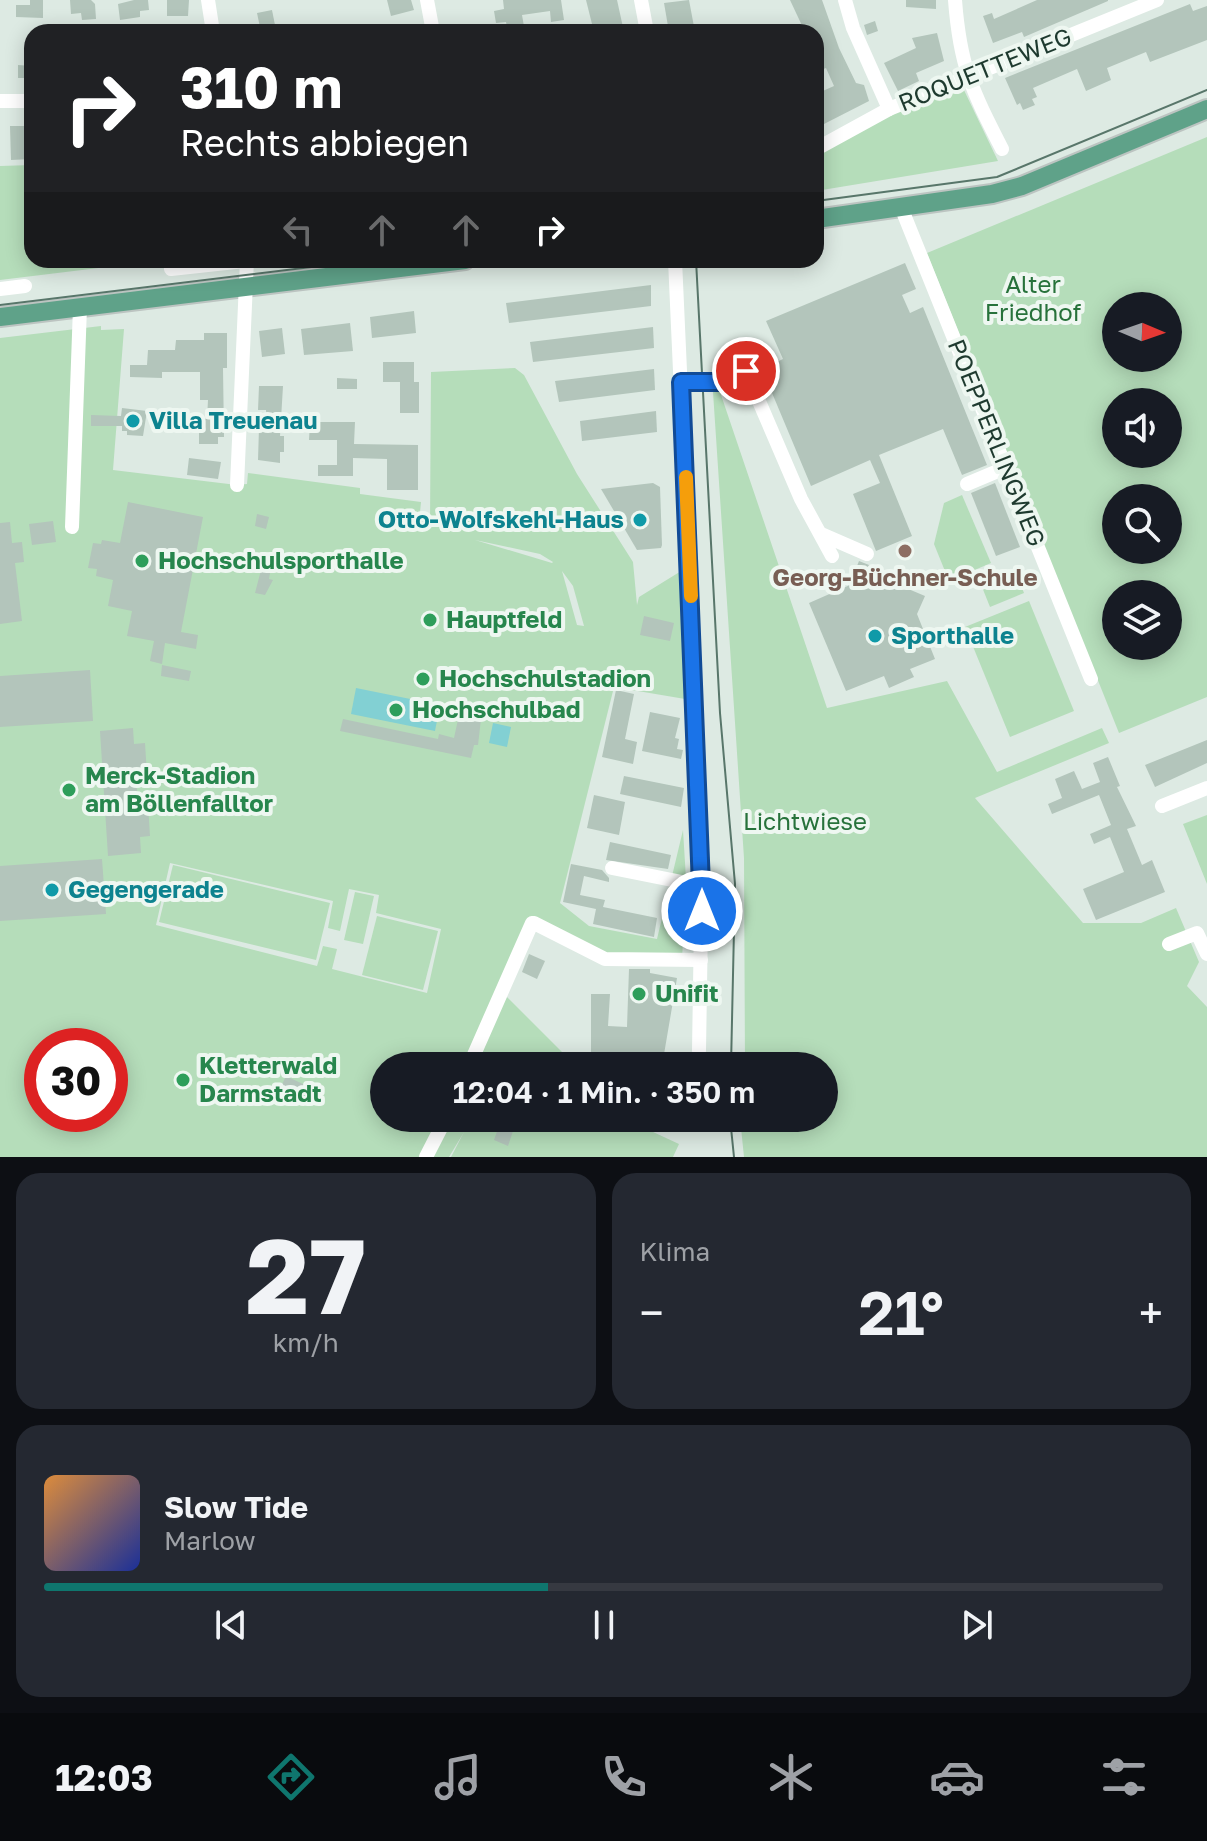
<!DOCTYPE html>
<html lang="de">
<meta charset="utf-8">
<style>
:root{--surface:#171b24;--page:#242831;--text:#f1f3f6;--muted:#9ea1a6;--line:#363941;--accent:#0f766e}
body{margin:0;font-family:"Golos Text",sans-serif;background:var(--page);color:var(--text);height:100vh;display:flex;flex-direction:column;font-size:30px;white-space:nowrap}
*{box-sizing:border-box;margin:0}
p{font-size:26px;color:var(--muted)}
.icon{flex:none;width:44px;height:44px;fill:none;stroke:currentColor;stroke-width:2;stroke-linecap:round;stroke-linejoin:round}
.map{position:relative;height:1157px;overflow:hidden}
.panel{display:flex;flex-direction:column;gap:16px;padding:16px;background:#0d0f14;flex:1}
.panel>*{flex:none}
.top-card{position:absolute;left:24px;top:24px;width:800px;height:244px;border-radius:24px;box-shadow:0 4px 20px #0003;background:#202124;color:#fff;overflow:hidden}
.needle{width:52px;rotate:92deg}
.fabs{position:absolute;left:1102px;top:292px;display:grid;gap:16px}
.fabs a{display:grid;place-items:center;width:80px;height:80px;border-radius:50%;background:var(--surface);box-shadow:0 4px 20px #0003;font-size:40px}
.speed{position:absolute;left:24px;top:1028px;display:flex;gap:16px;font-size:40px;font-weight:700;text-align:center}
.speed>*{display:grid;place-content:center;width:104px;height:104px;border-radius:50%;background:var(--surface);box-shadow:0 4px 20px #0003;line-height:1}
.speed .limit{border:12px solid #d22;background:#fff;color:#111}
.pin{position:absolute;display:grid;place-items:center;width:68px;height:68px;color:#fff;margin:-34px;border:4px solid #fff;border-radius:50%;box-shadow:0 2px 8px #0007}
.me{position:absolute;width:88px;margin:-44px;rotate:0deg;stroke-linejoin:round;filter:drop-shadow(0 0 6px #0008)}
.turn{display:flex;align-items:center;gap:28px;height:168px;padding:0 24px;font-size:36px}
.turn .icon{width:104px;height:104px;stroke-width:2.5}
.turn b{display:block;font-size:56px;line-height:68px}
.lanes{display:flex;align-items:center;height:76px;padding:0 24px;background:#0003;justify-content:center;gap:40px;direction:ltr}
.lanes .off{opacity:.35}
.big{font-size:60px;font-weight:600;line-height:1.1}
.panel .card{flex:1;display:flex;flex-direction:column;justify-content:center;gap:12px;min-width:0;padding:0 28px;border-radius:24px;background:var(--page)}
.panel .dial{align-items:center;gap:0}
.dial b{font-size:104px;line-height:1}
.song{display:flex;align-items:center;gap:24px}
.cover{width:96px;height:96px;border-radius:12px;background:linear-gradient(135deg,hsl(30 70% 55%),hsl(230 70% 35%))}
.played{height:8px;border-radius:4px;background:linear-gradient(90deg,var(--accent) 45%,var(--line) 45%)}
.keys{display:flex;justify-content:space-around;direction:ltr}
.heat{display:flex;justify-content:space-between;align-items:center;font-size:44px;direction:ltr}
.panel .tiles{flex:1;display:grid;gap:16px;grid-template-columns:1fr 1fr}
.card:last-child{grid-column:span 2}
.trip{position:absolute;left:370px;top:1052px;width:468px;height:80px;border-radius:40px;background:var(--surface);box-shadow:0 4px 20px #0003;font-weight:600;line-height:80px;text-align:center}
.dock{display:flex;height:128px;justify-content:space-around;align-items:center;background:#090b0e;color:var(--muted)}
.dock .icon{width:56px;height:56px}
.dock .selected{color:var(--accent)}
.dock b{font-size:36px;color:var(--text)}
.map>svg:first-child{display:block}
.green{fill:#b5ddba;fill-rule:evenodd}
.water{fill:#82d0d3}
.building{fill:#b3c5bb}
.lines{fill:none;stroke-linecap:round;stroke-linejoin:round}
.major-casing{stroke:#bcc4c1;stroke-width:22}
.minor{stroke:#fff;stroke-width:14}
.major{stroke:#5fa289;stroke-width:18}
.tram{stroke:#58766a;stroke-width:2}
.route-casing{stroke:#114b97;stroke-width:20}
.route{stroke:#1a73e8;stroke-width:14}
.slow{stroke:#f59e0b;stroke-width:14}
.culture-dot{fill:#0f9aa8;stroke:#eef7f1;stroke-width:3}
.education-dot{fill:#8d6e63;stroke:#eef7f1;stroke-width:3}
.leisure-dot{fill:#2e9e5b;stroke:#eef7f1;stroke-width:3}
.labels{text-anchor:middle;stroke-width:8;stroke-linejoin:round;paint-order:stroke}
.street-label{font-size:24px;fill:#1e3a2f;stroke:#eef7f1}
.park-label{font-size:24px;fill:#27723b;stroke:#eef7f1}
.culture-label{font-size:24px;font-weight:bold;fill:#0d838f;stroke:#eef7f1;text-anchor:start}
.leisure-label{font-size:24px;font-weight:bold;fill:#27864d;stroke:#eef7f1;text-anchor:start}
.education-label{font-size:24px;font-weight:bold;fill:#785e54;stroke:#eef7f1}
</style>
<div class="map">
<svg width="1207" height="1157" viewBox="0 0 1207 1157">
<rect width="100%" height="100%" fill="#ddeae3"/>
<g class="green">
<path d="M963 88 998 161 816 191V153L891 114Z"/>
<path d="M1207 137V697L1119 733 927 253ZM1116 306H1168V358H1116ZM1116 402H1168V454H1116ZM1116 498H1168V550H1116ZM1116 594H1168V646H1116Z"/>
<path d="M32 165V260H164L0 280V166Z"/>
<path d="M101 326V330L124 329 113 470 237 485 247 484 248 473 360 488V494L421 502 419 523 430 526 431 372 515 368 524 375 577 474 633 562 637 605 639 597 686 568 691 700 614 687 560 903 589 926 657 939 683 830 686 879 682 960 606 958 532 921 500 990 576 1066H384V1118H635L638 1125 679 1144 673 1157H451L464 1132 449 1157H0V338ZM475 540 540 554 553 562 552 563ZM562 571 573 586 584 626 577 625ZM170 863 333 901 328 928 340 931 349 889 379 895 376 913 441 929 427 993 332 969 337 949 323 946 317 966 156 925ZM42 1046H110V1114H42V1110H35L42 1108Z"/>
<path d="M718 386 827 708 947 681 997 772 1102 728 1109 743 975 798 1083 923H1141L1176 908 1199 962 1187 986 1207 1007V1157H744L740 1118H824V1066H745L744 858 713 392Z"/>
<path d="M962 495 991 563 949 581 934 544 944 503Z"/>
<path d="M1016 573 1024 593 990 607 982 587Z"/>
<path d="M1029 601 1074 711 1010 737 965 627Z"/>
<path d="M1207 815V884L1183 824Z"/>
<path d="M173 865 330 903 316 960 159 922Z"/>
<path d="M355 892 374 896 363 944 344 940Z"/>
<path d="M377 916 438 931 423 990 362 975Z"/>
</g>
<g class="water">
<path d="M356 688 440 705 435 731 351 714Z"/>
<path d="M493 723 511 727 507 747 489 743Z"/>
</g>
<g class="building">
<path d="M30 0H43V18L16 17V5H30Z"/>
<path d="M70 0H91L95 4 96 19 82 20 81 13 71 14Z"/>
<path d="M134 0H148L149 10 140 11V17L120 20 118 4Z"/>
<path d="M167 0H189L188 16H167Z"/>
<path d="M387 0H411L414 10 391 16Z"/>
<path d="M503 0H561L564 20 551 22 550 11 522 15 525 32H508L506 22 496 23 494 11 504 9Z"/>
<path d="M586 0H617L624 32H594Z"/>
<path d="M689 0 695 32H669L664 3Z"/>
<path d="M790 0H822L839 48 856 83 864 85 869 101 824 124 816 106V94L834 86 826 68 816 72V32H805Z"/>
<path d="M906 0H936V9L906 7Z"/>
<path d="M1037 0H1108V1L1024 37 1022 32 993 43 983 16 992 13 994 19Z"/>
<path d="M1190 4 1193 11 1207 6V40L1150 62 1146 52 1107 68 1111 80 1086 91 1077 69 1033 88 1037 97 1032 99 1035 105 1023 110 1020 103 1017 105 1005 78Z"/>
<path d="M272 10 276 30 261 32 257 13Z"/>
<path d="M875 21 878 31 867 35 864 25Z"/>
<path d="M937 33 944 61 916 73 919 81 898 91 884 63 916 48 912 38Z"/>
<path d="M18 65 32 66V78H18Z"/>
<path d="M10 126H32V159L11 160Z"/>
<path d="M905 263 916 289 902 295 910 313 923 307 987 465 962 475 943 429 879 455 912 536 876 551 853 494 880 483 870 460 811 486 762 369 783 359 766 321Z"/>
<path d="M651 285V306L509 323 506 303Z"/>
<path d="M414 311 416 333 372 338 370 317Z"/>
<path d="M350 323 353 351 304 355 301 329Z"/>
<path d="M653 327 654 348 533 362 530 342Z"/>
<path d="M282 328 285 354 262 357 259 331Z"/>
<path d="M204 333H227V368H223L224 437H218V444H199V418L207 419 208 400H200V372H162V378L130 377V365H147L148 350H175L176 340H204Z"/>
<path d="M383 362H414V382H419V413H400V382H383Z"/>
<path d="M654 369 655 390 559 402 555 381Z"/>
<path d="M337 378 357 379V389H337Z"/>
<path d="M259 386H283L280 436H284V452H280V463L258 460 259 428H267L266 410H258Z"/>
<path d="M122 408 147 411 143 436 127 435V431H122V426H91V415L121 416Z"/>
<path d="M656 411 657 432 582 441 580 421Z"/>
<path d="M310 422H355L354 444 418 445V490H387V459L353 458V476H318V465H337V440H309Z"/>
<path d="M189 458 221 462 218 479 187 475Z"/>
<path d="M653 483 660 487 662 545 661 548 637 550 601 489Z"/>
<path d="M995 483 1020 547 996 556 971 493Z"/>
<path d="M128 502 203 517 181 632 198 635 196 649 165 643 162 664 150 661 154 641 127 636 132 611 108 606 113 580 96 576 97 569 88 568 93 543 101 544 102 540 120 543Z"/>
<path d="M257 514 269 517 266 529 255 526Z"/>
<path d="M53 521 56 542 32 545 29 524Z"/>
<path d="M10 522 12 543 22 542 24 562 15 563 22 621 0 624V523Z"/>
<path d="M859 561 884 571 886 578 900 572 906 588 925 596 917 614 935 659 910 669 914 677 889 688 884 676 846 691 809 603 859 581 855 571Z"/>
<path d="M261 570 270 573 269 579 273 580 265 595 255 593Z"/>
<path d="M644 616 674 623 670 641 640 635Z"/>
<path d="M162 665 191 671 189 681 161 676Z"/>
<path d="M90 670 93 721 0 727V676Z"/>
<path d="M616 690 634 694 625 739 637 742 633 764 602 757Z"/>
<path d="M461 706 482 710 478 745H474L471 758 340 731 343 719 438 739 439 734 454 738Z"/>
<path d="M650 712 680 718 675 738 679 739 677 749 683 750 681 759 642 751Z"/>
<path d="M133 728 134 744 145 743 147 775 136 776 138 805H148L150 836 140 837 141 853 108 856 100 731Z"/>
<path d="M1207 740V763L1155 787 1145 765Z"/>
<path d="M1108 757 1120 786 1117 787 1136 826 1127 829 1142 865 1152 860 1165 892 1096 920 1083 889 1124 872 1110 837 1094 844 1090 834 1111 825 1099 795 1052 814 1048 804 1062 798 1055 779 1074 771 1082 789 1100 782 1093 763Z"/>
<path d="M624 776 684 788 681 807 620 794Z"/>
<path d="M594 795 625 802 619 835 587 828Z"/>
<path d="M610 842 671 855 668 869 606 860Z"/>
<path d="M102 859 106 914 0 921V866Z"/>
<path d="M571 864 602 870 609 878V882L584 876 580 895 605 900 603 907 657 918 654 937 593 924 596 909 563 902Z"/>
<path d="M529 954 545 961 537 979 522 972Z"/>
<path d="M629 969H650V973L677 978 662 1066H591V994H610L608 1026 627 1027Z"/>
<path d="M286 1076 305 1085 299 1100 279 1091Z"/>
<path d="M501 1120 515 1125 508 1146 494 1140Z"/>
</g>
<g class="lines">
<defs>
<g id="major">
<path d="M816 219 992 194 1022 186 1207 109"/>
<path d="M0 317 465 260"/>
</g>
</defs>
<use href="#major" class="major-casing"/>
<g class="minor">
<path d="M208 0 213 32"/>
<path d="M427 0 433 32"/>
<path d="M641 0 647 32"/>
<path d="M845 0 853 28 889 109"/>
<path d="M955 0C960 67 972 90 1002 149"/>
<path d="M0 101H32"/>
<path d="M816 149 889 109 1157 0"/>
<path d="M901 207 1091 679"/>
<path d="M675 260 702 859 699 1051"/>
<path d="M171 269 254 260"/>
<path d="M0 289 25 286"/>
<path d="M681 382H720L746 371 801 499 832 556"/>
<path d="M967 484 1005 468"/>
<path d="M237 485 247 260"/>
<path d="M72 527 80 307"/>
<path d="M821 534 867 554"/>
<path d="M1162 806 1207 788"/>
<path d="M612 868 702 886"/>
<path d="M534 923 605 959 701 960"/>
<path d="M1169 944 1197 933 1207 954"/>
<path d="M469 1066 532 923"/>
<path d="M426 1157 446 1118"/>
</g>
<use href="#major" class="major"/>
<g class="tram">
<path d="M816 201 997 177 1207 90"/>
<path d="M696 260 720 713 735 884 731 1066"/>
<path d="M0 305 369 260"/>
<path d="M730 1118 734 1157"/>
</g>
</g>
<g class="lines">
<defs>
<path id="route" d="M702 911 681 382H720L746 371"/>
</defs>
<use href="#route" class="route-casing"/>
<use href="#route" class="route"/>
<path class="slow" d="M686 477 691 596"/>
</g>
<g class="culture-dot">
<circle cx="133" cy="421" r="8"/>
<circle cx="640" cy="520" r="8"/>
<circle cx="875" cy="636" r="8"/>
<circle cx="52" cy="890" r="8"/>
</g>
<circle class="education-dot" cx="905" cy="551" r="8"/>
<g class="leisure-dot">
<circle cx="142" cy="561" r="8"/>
<circle cx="430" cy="620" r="8"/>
<circle cx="423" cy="679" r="8"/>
<circle cx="396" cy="710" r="8"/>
<circle cx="69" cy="790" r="8"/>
<circle cx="639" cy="994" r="8"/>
<circle cx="183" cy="1080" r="8"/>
</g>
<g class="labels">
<g class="street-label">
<text transform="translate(985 70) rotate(-22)" y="8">ROQUETTEWEG</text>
<text transform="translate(996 443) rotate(68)" y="8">POEPPERLINGWEG</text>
</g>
<g class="park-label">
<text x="1033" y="293">Alter<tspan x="1033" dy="28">Friedhof</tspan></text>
<text x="805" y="830">Lichtwiese</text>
</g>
<g class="culture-label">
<text x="149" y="429">Villa Treuenau</text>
<text x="624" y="528" text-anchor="end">Otto-Wolfskehl-Haus</text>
<text x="891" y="644">Sporthalle</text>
<text x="68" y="898">Gegengerade</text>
</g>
<g class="leisure-label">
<text x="158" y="569">Hochschulsporthalle</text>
<text x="446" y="628">Hauptfeld</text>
<text x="439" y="687">Hochschulstadion</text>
<text x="412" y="718">Hochschulbad</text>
<text x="85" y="784">Merck-Stadion<tspan x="85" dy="28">am Böllenfalltor</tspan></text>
<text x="655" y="1002">Unifit</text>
<text x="199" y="1074">Kletterwald<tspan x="199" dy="28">Darmstadt</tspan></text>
</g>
<g class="education-label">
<text x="905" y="586">Georg-Büchner-Schule</text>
</g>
</g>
</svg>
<div class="fabs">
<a><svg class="needle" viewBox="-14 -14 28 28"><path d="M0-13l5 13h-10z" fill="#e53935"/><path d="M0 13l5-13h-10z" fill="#9ea1a6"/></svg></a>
<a><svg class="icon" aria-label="sound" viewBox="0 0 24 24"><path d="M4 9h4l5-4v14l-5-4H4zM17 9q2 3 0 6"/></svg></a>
<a><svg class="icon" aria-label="search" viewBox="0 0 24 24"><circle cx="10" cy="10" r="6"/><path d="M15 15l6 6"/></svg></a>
<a><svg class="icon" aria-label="layers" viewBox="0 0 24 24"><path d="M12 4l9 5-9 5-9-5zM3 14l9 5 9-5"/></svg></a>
</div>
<div class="speed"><div class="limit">30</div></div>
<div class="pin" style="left:746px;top:371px;background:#d93025"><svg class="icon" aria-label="arrive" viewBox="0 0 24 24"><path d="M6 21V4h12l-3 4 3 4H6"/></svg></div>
<svg class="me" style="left:702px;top:911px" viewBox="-20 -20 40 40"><circle r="17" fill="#1a73e8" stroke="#fff" stroke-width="3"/><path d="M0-11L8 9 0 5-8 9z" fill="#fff"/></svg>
<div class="trip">12:04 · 1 Min. · 350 m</div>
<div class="top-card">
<div class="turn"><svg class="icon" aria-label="right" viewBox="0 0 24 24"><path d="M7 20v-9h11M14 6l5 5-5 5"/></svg><div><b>310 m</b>Rechts abbiegen</div></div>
<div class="lanes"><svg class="icon off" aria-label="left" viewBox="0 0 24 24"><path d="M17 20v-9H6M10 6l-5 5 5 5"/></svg><svg class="icon off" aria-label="ahead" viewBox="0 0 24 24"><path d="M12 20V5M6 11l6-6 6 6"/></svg><svg class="icon off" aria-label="ahead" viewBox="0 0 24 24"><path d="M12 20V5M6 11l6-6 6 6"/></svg><svg class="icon" aria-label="right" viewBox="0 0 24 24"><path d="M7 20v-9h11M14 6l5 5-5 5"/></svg></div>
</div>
</div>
<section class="panel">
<div class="tiles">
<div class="card dial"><b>27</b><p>km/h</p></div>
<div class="card"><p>Klima</p>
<div class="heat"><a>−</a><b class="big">21°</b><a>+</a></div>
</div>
<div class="card">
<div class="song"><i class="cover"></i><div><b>Slow Tide</b><p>Marlow</p></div></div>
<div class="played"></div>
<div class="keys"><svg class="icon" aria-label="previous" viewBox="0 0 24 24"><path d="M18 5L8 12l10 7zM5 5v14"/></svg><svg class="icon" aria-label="pause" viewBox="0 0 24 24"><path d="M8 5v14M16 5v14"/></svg><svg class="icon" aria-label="next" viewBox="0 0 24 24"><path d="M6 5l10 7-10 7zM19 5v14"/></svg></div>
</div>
</div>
</section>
<nav class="dock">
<b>12:03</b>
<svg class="icon selected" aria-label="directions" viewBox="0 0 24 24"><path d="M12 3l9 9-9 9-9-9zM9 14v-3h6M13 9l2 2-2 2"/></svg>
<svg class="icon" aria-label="music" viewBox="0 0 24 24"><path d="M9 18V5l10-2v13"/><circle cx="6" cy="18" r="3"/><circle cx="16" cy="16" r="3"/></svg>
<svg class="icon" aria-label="phone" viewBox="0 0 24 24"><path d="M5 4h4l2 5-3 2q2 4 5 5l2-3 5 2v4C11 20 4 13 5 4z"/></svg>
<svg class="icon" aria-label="climate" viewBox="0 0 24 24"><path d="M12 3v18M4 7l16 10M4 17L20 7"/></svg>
<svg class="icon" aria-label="car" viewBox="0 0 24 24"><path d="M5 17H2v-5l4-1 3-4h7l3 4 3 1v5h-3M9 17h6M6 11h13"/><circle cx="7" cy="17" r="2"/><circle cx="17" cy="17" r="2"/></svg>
<svg class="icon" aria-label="filters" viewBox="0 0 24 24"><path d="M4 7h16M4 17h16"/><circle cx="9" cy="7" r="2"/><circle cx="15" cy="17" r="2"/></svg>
</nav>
